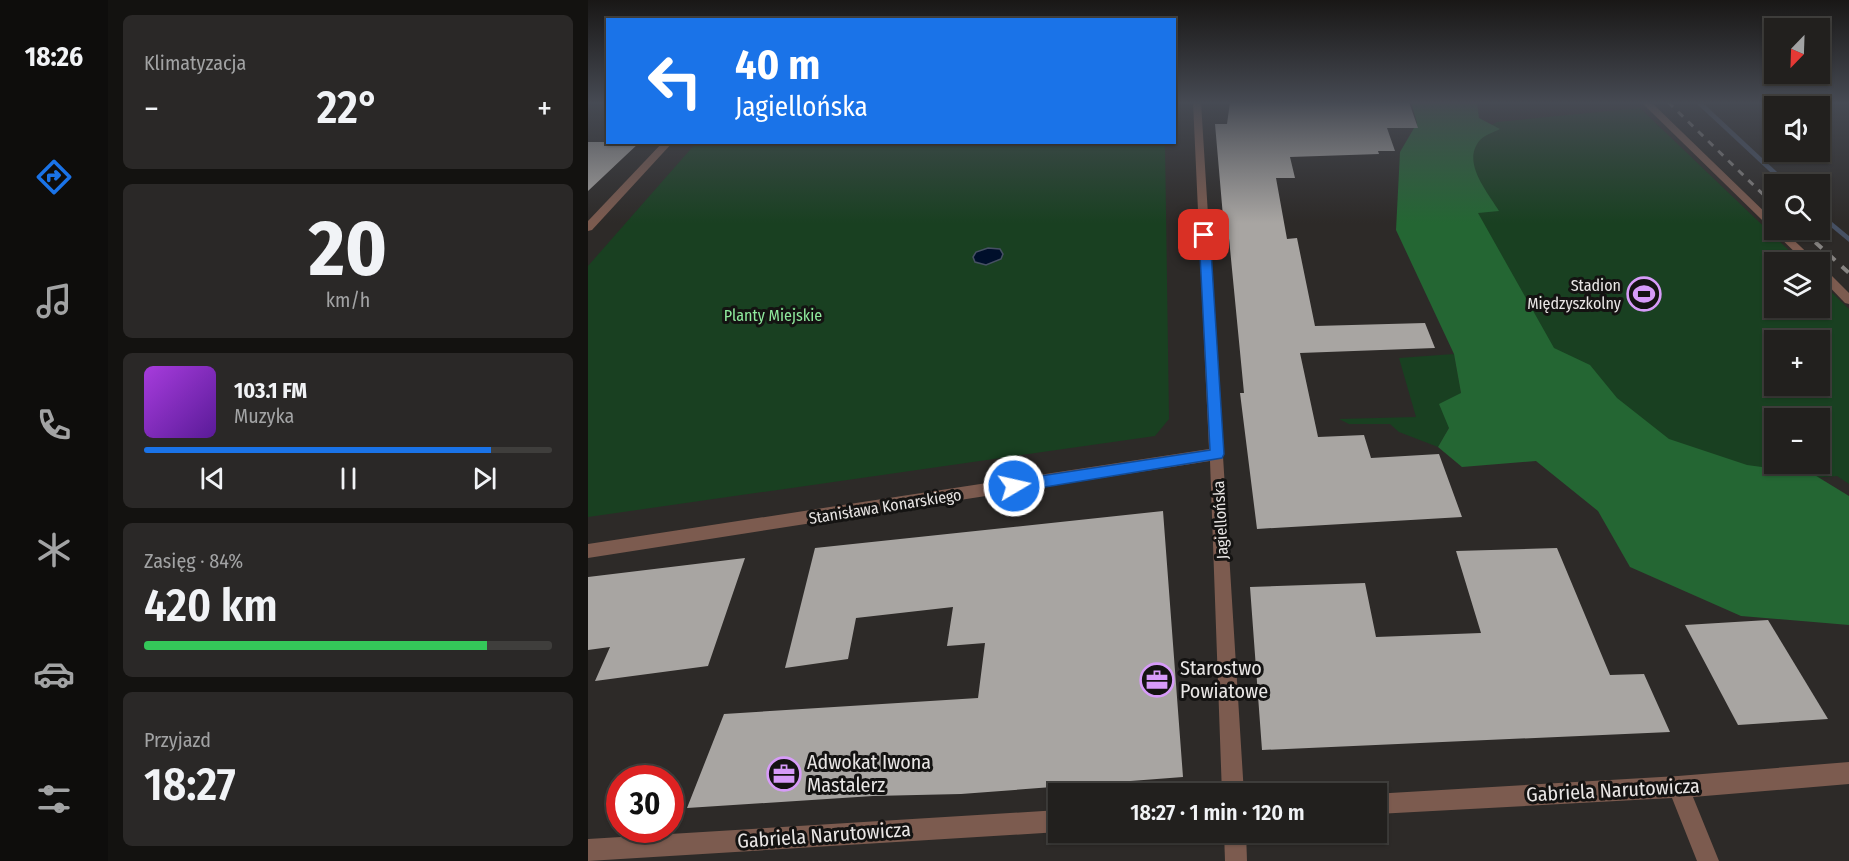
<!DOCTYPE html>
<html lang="pl">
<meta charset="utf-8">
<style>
:root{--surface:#22201e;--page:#2a2827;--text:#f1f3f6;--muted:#a2a3a4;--line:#3f3e3c;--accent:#1a73e8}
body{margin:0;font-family:"Fira Sans Condensed",sans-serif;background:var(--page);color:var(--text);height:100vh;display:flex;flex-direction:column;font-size:22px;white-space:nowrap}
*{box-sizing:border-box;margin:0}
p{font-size:20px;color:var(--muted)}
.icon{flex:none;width:33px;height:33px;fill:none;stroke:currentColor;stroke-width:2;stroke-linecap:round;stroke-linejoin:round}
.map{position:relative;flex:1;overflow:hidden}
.panel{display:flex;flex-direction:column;gap:15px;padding:15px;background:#131210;width:480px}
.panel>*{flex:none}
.top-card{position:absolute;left:18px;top:18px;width:570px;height:126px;border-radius:0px;box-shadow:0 2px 4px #0004,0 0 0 2px var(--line);background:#1a73e8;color:#fff;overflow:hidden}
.needle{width:39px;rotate:203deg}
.buttons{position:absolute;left:1176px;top:18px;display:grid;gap:12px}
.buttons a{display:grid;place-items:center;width:66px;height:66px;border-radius:0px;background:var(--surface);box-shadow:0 2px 4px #0004,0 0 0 2px var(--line);font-size:30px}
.speed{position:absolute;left:18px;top:765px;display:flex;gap:12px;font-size:30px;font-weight:700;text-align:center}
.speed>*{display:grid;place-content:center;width:78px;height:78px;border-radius:50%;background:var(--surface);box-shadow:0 2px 4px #0004,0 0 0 2px var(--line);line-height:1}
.speed .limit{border:9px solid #d22;background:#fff;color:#111}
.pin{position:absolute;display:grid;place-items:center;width:51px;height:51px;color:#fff;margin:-26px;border-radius:12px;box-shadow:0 3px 9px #0006}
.me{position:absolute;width:66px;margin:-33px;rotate:81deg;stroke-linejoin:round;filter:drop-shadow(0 0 4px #0008)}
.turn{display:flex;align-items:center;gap:21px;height:126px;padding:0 30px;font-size:27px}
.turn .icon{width:78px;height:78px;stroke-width:2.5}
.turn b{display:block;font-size:42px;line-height:51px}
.big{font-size:45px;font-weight:600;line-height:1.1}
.panel .card{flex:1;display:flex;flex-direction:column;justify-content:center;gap:9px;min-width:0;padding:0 21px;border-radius:9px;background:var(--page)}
.panel .dial{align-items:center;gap:0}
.dial b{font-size:78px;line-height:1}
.song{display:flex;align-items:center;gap:18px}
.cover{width:72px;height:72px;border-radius:9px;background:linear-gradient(135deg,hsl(280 70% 55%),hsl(270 70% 35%))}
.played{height:6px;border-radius:3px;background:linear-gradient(90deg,var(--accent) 85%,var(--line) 85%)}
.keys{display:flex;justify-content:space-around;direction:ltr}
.heat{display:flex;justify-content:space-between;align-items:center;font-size:33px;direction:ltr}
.charge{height:9px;border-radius:4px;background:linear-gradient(90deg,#34c759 84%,var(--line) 0)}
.trip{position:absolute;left:460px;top:783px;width:339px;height:60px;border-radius:0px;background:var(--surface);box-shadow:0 2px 4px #0004,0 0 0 2px var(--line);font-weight:600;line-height:60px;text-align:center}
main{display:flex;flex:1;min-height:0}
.tabs{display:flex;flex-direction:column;width:108px;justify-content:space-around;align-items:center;background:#0e0d0c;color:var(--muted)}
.tabs .icon{width:42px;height:42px}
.tabs .on{color:var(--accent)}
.tabs b{font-size:27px;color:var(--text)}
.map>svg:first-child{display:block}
.green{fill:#194021;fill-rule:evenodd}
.forest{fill:#246633}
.water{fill:#000f2b;stroke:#465063;stroke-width:1.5}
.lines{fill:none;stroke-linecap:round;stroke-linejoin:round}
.stream{fill:#465063;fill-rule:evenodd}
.building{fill:#a8a5a2}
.minor{fill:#7c5b4f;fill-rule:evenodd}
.rail-far1{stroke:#868381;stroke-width:3;stroke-dasharray:7 7;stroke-linecap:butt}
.rail{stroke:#868381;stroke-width:4;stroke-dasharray:9 9;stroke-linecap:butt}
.route{fill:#1a73e8;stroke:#114b97;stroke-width:1.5}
.labels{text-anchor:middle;stroke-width:6;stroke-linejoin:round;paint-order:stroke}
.poi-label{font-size:16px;fill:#e9e6e5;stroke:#141312;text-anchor:end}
.park-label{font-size:16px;fill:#8fe99d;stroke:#141312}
.street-label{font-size:16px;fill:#e9e6e5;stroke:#141312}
.near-poi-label{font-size:20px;fill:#e9e6e5;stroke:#141312;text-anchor:start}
.near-street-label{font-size:20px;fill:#e9e6e5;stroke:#141312}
</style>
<main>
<nav class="tabs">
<b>18:26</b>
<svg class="icon on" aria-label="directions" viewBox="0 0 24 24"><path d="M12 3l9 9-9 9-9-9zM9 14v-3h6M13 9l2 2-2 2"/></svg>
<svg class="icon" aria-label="music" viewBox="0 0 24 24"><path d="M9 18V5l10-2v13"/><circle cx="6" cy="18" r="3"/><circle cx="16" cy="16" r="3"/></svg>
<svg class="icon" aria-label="phone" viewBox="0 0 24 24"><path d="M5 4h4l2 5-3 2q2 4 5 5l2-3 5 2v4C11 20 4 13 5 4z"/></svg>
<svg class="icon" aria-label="climate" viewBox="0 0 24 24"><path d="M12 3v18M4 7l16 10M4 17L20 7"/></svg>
<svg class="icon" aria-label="car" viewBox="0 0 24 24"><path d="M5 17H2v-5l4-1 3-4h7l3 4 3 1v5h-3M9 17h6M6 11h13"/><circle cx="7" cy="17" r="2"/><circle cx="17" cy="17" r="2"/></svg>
<svg class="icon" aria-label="filters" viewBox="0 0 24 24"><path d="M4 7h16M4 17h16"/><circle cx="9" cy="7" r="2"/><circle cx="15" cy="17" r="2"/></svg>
</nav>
<section class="panel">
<div class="card"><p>Klimatyzacja</p>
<div class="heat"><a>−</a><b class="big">22°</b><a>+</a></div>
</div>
<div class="card dial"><b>20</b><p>km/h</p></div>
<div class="card">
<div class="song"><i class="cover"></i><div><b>103.1 FM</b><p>Muzyka</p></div></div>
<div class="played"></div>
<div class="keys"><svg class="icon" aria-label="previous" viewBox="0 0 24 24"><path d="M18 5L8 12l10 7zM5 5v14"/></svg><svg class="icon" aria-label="pause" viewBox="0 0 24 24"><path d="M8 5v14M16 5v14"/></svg><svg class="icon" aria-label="next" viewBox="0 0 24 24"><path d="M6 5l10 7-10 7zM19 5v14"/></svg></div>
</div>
<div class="card"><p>Zasięg · 84%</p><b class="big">420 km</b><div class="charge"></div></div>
<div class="card"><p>Przyjazd</p><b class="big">18:27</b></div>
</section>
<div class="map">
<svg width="1261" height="861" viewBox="0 0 1261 861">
<rect width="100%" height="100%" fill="#2d2a28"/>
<g class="green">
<path d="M1052 108 1213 262H1186V308H1232V281L1261 309V484L1249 476 1176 482 998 426 875 212 879 140 909 122ZM1186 340H1232V386H1186ZM1186 418H1232V464H1186Z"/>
<path d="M108 143H577L581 419 567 436 0 517V266Z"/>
<path d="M866 354 873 393 861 428 850 447 811 432 802 424H761L751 419 828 417 811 358Z"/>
</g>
<path class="forest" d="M823 102H889L891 118 912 129C906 132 897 135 892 140 873 162 899 191 911 211L890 213 966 348 1002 365 1029 398 1081 439 1159 465 1225 474 1261 496V625L1153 616 1042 567 1010 511 948 461 874 467 850 447 861 428 851 404 873 393 866 354 808 230 812 152 829 123Z"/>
<path class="water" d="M400 248 412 249 415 254 413 259 398 265 387 262 385 257 388 252Z"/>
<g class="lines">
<g class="stream">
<path d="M1107 102H1114L1202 184H1195Z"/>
<path d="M1232 212 1261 236V242L1232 218Z"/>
</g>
</g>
<g class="building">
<path d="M642 102H821L830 128H799L807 151H790L791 154 702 157 707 178H688L699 239 709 238 727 326 837 323 847 348 712 353 730 437 776 435 783 458 851 454 874 517 669 529 652 393H656L640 228H636L627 124H639Z"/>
<path d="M0 142H52L0 191Z"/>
<path d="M575 511 595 777 373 794 285 796 99 808 136 714 390 698 397 643 359 646 365 607 268 618 260 659 197 668 227 548Z"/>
<path d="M969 548 1022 675 1056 674 1082 732 674 750 662 587 777 583 788 637 893 633 868 551Z"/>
<path d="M157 558 120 666 7 681 22 647 0 650V577Z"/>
<path d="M1180 620 1240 719 1150 725 1097 625Z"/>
</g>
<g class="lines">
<g class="minor">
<path d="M605 102H613L656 794H634L622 461 0 558V544L621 449Z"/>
<path d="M1053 102H1063L1186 221V230H1195L1229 262H1217Z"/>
<path d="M75 142H85L4 230 0 231V221Z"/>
<path d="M1232 267 1236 268 1261 293V304L1257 303 1232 277Z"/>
<path d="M1261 762V784L1105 797 1131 861H1109L1084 798 789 814V794H785L1090 776Z"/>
<path d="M471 810V832L0 861V839Z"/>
<path d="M636 832H658L659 861H637Z"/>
</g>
<g class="rail-far1">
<path d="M1080 102 1186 205"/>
<path d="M1214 230 1216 232"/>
</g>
<path class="rail" d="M1214 230 1261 273"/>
</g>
<linearGradient id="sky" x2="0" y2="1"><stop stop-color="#191716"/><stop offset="0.46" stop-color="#464a53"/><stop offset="1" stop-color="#464a53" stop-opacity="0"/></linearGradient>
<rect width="1261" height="223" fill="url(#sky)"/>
<path class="route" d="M616 232 622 235 636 454 634 458 426 492 421 490 418 486 421 482 426 480 622 450 611 235Z"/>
<defs>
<symbol id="stadium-ring" viewBox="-11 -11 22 22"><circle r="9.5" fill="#141312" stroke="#d79bf9" stroke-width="1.5"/><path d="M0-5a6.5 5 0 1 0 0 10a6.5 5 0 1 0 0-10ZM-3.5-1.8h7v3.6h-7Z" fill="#d79bf9"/></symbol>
<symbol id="office-ring" viewBox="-11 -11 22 22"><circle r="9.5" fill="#141312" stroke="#d79bf9" stroke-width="1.5"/><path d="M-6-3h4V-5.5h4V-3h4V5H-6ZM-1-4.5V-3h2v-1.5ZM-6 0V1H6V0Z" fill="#d79bf9"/></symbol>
</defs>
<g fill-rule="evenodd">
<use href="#stadium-ring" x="1037" y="275" width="38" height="38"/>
<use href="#office-ring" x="550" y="661" width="38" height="38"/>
<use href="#office-ring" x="177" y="755" width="38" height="38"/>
</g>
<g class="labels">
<g class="poi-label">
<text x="1033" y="291">Stadion<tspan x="1033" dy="18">Międzyszkolny</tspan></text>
</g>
<g class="park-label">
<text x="185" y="321">Planty Miejskie</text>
</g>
<g class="street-label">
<text transform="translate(297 506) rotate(-9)" y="6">Stanisława Konarskiego</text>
<text transform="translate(632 520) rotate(-93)" y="6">Jagiellońska</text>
</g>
<g class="near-poi-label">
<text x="592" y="675">Starostwo<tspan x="592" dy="23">Powiatowe</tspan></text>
<text x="219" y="769">Adwokat Iwona<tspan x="219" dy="23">Mastalerz</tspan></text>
</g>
<g class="near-street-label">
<text transform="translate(1025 790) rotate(-3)" y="7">Gabriela Narutowicza</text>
<text transform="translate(236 835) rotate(-4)" y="7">Gabriela Narutowicza</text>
</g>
</g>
</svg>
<div class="buttons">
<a><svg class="needle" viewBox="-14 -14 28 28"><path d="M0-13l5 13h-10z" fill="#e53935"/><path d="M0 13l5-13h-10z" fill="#a2a3a4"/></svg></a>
<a><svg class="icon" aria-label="sound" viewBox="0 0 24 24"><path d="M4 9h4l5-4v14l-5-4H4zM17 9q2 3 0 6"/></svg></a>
<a><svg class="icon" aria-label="search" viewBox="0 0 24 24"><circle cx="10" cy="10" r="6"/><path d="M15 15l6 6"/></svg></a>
<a><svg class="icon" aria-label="layers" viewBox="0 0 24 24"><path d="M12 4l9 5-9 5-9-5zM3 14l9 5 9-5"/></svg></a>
<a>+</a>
<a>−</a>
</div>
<div class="speed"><div class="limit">30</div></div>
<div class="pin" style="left:616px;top:235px;background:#d93025"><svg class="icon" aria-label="arrive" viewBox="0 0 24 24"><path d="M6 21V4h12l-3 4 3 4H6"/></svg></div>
<svg class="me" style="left:426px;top:486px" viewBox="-20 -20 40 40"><circle r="17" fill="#1a73e8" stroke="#fff" stroke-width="3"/><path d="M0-11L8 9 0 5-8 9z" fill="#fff"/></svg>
<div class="trip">18:27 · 1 min · 120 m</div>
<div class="top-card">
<div class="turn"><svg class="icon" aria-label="left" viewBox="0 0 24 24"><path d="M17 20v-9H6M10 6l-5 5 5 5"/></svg><div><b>40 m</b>Jagiellońska</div></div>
</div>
</div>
</main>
